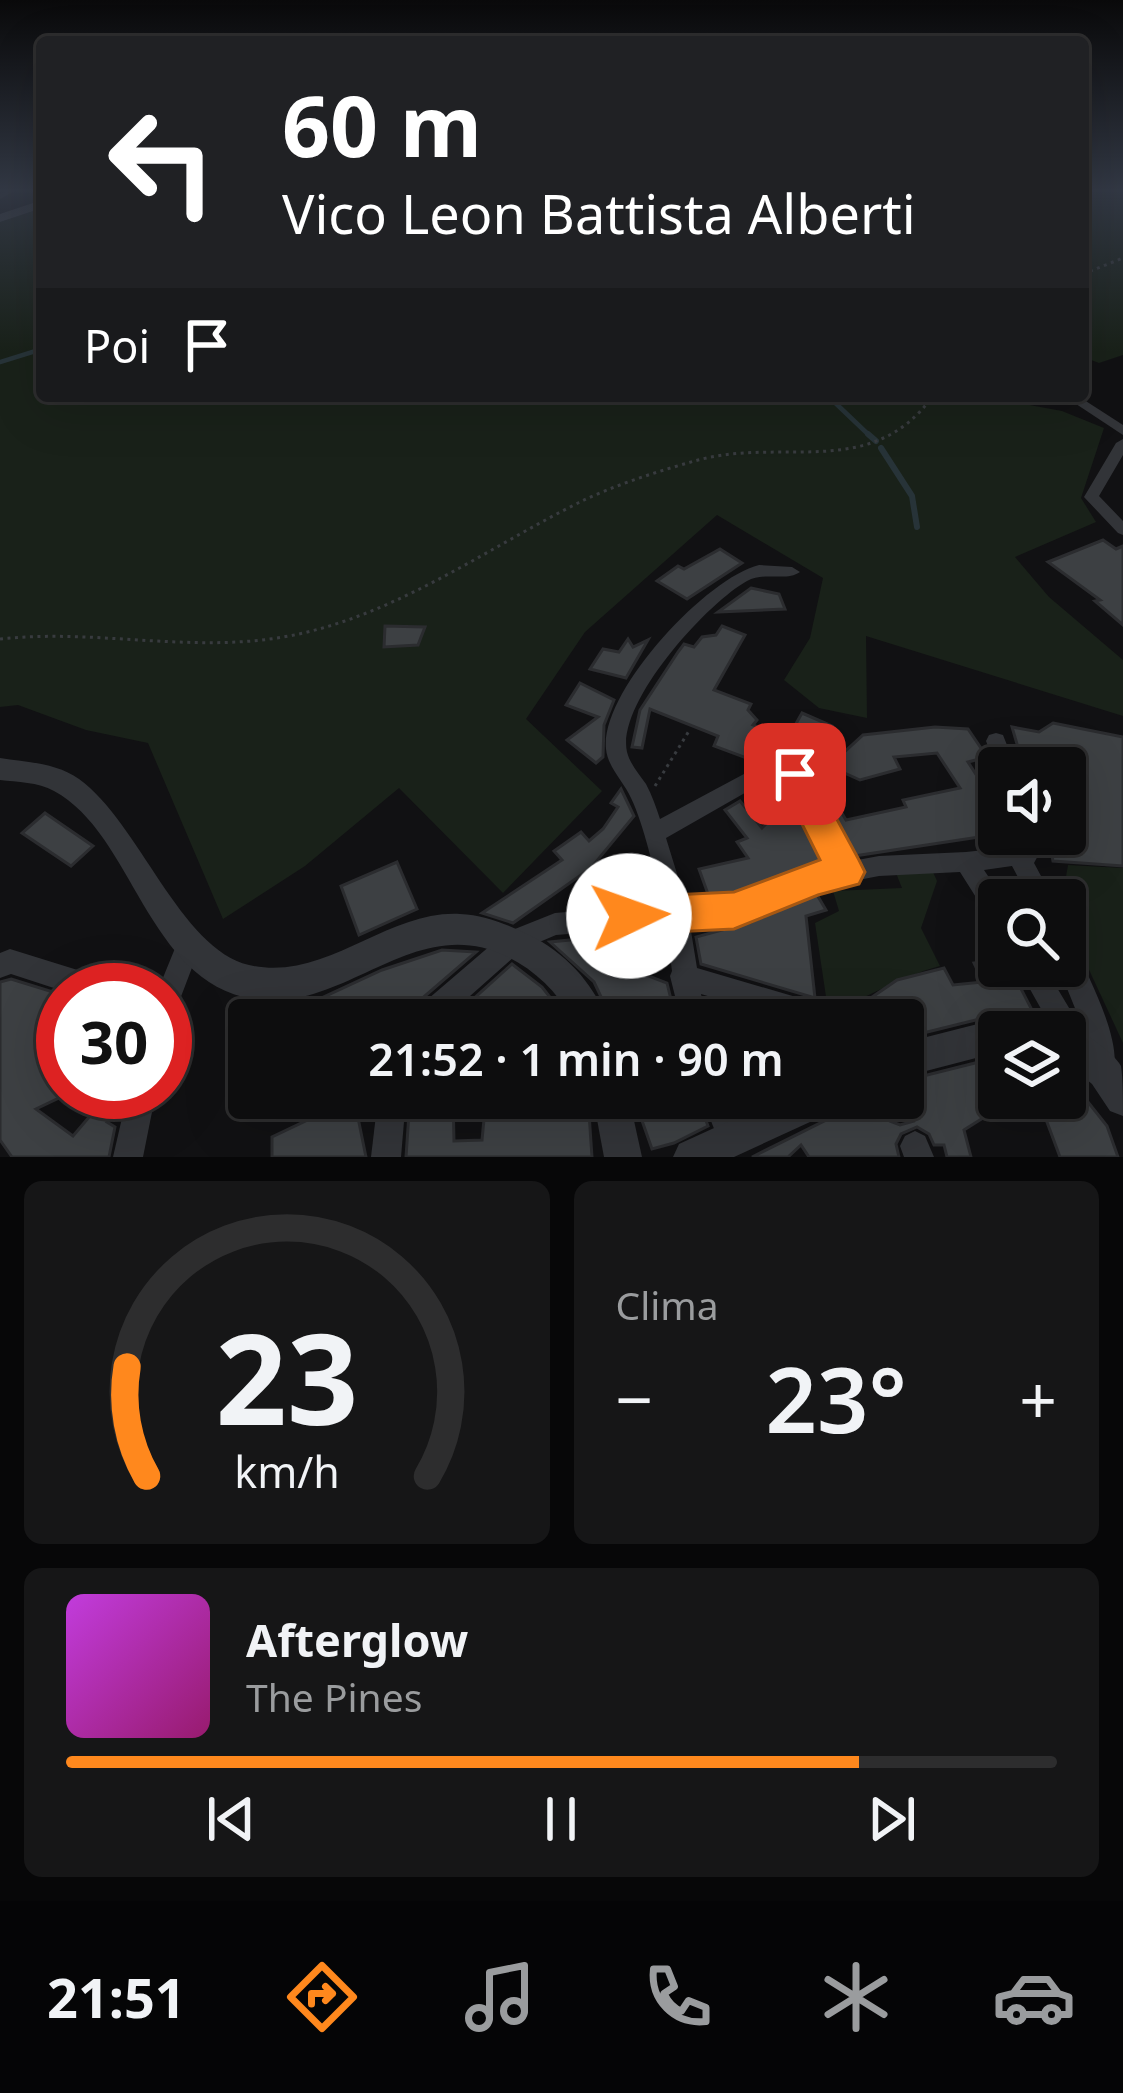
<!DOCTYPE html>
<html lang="it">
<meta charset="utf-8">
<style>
:root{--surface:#0d0d0e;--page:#161617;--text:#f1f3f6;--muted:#9a9c9e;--line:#2d2d2e;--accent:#ff881d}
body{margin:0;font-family:"Noto Sans",sans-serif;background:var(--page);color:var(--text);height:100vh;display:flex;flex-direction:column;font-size:45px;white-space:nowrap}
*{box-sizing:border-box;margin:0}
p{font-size:39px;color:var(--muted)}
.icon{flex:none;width:66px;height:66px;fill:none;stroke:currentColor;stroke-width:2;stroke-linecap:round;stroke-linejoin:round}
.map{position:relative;height:1157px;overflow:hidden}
.sheet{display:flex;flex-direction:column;gap:24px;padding:24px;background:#070708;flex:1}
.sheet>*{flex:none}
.guide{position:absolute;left:36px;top:36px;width:1053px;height:366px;border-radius:12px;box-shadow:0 12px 48px #0002,0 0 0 3px var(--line);background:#202124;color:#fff;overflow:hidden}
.controls{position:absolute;left:978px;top:747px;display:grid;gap:24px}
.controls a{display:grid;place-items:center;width:108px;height:108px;border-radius:12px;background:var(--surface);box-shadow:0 12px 48px #0002,0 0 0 3px var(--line);font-size:60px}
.speed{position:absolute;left:36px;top:963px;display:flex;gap:24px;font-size:60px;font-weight:700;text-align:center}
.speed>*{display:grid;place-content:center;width:156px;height:156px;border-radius:50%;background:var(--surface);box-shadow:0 12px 48px #0002,0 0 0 3px var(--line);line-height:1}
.speed .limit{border:18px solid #d22;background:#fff;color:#111}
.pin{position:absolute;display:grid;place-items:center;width:102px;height:102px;color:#fff;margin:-51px;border-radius:24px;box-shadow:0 6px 18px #0006}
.me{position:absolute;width:132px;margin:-66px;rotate:87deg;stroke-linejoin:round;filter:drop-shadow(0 0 9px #0008)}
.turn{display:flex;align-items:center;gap:42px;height:252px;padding:0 48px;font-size:54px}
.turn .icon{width:156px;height:156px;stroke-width:2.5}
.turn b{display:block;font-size:84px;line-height:102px}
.then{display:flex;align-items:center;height:114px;padding:0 48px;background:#0003;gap:24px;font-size:45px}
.big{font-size:90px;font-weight:600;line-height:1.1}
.sheet .card{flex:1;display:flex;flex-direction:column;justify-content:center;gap:18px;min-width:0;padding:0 42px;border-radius:18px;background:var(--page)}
.sheet .dial{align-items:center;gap:0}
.dial svg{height:312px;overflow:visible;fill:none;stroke:var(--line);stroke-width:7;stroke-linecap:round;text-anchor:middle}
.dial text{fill:var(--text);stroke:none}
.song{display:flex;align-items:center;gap:36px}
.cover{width:144px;height:144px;border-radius:18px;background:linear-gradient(135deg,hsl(290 70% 55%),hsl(320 70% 35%))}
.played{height:12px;border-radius:6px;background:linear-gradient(90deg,var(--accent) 80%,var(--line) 80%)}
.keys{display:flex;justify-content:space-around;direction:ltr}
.heat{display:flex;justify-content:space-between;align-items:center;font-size:66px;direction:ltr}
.sheet .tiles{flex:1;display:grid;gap:24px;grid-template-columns:1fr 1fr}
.card:last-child{grid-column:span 2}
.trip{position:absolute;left:228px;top:999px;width:696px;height:120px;border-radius:12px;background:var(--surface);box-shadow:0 12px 48px #0002,0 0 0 3px var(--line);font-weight:600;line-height:120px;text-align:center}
.tabs{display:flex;height:192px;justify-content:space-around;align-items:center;background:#050506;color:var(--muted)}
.tabs .icon{width:84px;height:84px}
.tabs .active{color:var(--accent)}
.tabs b{font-size:54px;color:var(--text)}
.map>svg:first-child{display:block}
.green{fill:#192119}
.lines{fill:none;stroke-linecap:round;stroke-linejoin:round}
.stream-far1{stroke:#273338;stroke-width:4.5}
.stream{stroke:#273338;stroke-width:6}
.building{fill:#3d4043;stroke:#2b2c2f;stroke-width:3}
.path{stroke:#383b3f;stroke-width:3;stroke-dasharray:3 4.5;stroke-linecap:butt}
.minor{fill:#323438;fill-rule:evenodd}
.tertiary{fill:#323438;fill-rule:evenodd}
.secondary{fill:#404348;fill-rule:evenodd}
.route{fill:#ff881d;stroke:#a65813;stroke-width:3}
</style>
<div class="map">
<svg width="1123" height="1157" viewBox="0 0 1123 1157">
<rect width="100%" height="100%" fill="#111113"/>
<g class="green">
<path d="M1083 190H1123V355L1099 363 1083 357Z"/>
<path d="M42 208V396H981L1062 411 1104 428 1081 498 1096 522 1015 557 1049 597 1123 660V716L866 636 867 718 819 708 784 680 810 638 823 578 717 515 585 632 526 719 602 791 503 893 399 788 305 866 223 919 148 743 86 730 18 705 0 707V222Z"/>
<path d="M1068 865 1123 868V1043L1065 918 1062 900Z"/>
<path d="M933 872 937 881 921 928 940 966C898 977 869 999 828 1010L815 923 839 911 833 891 902 888 896 873Z"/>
</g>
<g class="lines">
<g class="stream-far1">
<path d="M0 362 42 349"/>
<path d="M828 396 871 437"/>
</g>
<g class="stream">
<path d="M868 434 876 441"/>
<path d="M881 448 912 496 917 527"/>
</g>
</g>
<g class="building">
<path d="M1103 540 1116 549 1123 546V625L1095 601 1100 600 1048 562Z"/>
<path d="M720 549 742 563 687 599 657 581 678 566 684 569Z"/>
<path d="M751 588 779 594 785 609 718 612Z"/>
<path d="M385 626 425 627 418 645 384 647Z"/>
<path d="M722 626 745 635 714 690 751 704 748 710 757 720 753 725 772 733 757 762 714 746 718 736 650 709 642 748 632 747 640 710 678 652 684 644 694 647 702 637 716 635Z"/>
<path d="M628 639 633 647 648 640 626 678 590 669 603 649 619 652Z"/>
<path d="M580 683 614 700 604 725 603 757 596 763 567 740 598 717 566 705Z"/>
<path d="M802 713 832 726 825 738 815 733 803 754 784 745Z"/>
<path d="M1053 723 1123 737V866L1053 861 1048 834H1065V768H1024L1012 727 1039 732Z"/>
<path d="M935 727 968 729 987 757 968 762 999 810V834L854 856 821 793 829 791 846 820 906 807 903 800 960 788 937 753 894 757 900 769 860 780 829 766 863 735Z"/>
<path d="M621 789 634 816 591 868 513 923 482 913 562 860 554 851 581 832 589 841 603 829 618 807 611 803Z"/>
<path d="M792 798 823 862 733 895 709 897 699 869 748 858 737 842 747 838 725 810 740 801 762 828Z"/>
<path d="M45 813 93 846 71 866 22 833Z"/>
<path d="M397 862 417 909 359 935 341 886Z"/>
<path d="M816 893 826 910 806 916 815 998 701 964 696 937 751 922Z"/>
<path d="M661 931 665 955 631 943 623 966 667 983 676 1020H612L594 982 550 942Z"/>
<path d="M442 950 476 952 411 1008 406 1020H274L382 970Z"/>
<path d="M990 961 999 980 1015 977 1032 1010 1012 1011 903 1038V1020H870L862 1004 897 980 944 968 953 985 983 982 974 963Z"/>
<path d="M512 964 542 987 568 1020H450Z"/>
<path d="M11 979 63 995V1096L36 1109 73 1136 106 1097 121 1104 107 1122 115 1127 109 1157H12L0 1140V982Z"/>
<path d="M999 1057V1108L964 1130 971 1157H947L944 1145H934L929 1134 917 1127 901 1134 896 1144 899 1157H809L801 1145 788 1157H752L836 1115 842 1104 853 1098H880L890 1121 900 1125 914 1121 920 1105 912 1086 903 1081Z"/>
<path d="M1065 1073 1107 1126 1118 1157H1060L1038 1098H1065Z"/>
<path d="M354 1098 366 1157H272V1137Z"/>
<path d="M410 1098H453L454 1141 482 1140 486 1098H588L592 1157H406Z"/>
<path d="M634 1098H698L708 1126 674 1143 652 1149Z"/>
</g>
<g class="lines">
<g class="path">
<path d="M1083 274 1123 258"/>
<path d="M0 639C101 628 198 656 299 634 402 611 486 549 578 503 614 485 659 471 698 460 784 437 871 481 933 396"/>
<path d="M655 786 689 731"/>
</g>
<g class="minor">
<path d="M7 190H16L0 199V194Z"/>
<path d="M1064 396H1078L1123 425V435Z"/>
<path d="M1123 439V455L1099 496 1123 521V535L1118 533 1084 497 1116 443Z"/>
<path d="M759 565 792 567 800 572C786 582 765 571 747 581 707 603 616 703 627 752 630 764 639 774 646 784 652 795 656 807 660 819L785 752 792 754 795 760 789 767 795 766 802 768 852 861 879 856 966 852 1020 846 1023 840 1021 834H1043L1046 841 1034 863 1054 900H1030L1012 866 984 870 1004 900H999V924L991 921 960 872 879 876 817 888 734 921 690 925 697 968 830 1007 839 1011 843 1020H787L701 994 707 1020H681L670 976 672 971 666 926 556 935 523 949 443 1020H410L414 1011 505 933 555 913 662 904C655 874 644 825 631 798 624 782 608 768 606 749 600 692 706 578 759 565ZM787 769 785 774 830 865 816 868 734 899 686 903 666 838Z"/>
<path d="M996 733 1003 735 1016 768H999V774L986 741 989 735Z"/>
<path d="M189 932 198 936 201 944 174 1015 165 1019V990H158L180 936Z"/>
<path d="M1065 941 1074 945C1088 977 1123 1040 1113 1075L1103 1079 1093 1075 1087 1046 1084 1052 1075 1056 1066 1052 1065 1032H1054L1017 966H1044L1087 1038 1058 966H1065Z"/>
<path d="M10 949 100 977 109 981 113 990 63 991 11 974 0 978V953Z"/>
<path d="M903 1086 908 1088 916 1107 912 1117 902 1121 892 1117 884 1098H903Z"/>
<path d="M128 1092H156L143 1157H113Z"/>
<path d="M378 1098H406L401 1157H371Z"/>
<path d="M702 1098H730L746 1139 742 1149 732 1153 722 1149Z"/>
<path d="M915 1131 925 1136 934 1157H904L900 1146 905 1136Z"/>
</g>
<g class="tertiary">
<path d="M0 758C26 762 57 763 79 779 139 822 180 949 249 965 325 983 386 910 460 914 485 915 506 924 529 935 566 953 592 982 608 1020H573C558 993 536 971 508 957 414 910 346 1014 253 999 146 981 134 834 54 791 38 782 17 782 0 780Z"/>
<path d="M1013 1015H1043L1055 1020 1057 1026 1065 1023C1079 1029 1114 1052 1121 1066 1123 1078 1123 1102 1123 1116L1110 1111 1092 1084 1065 1062V1032H999V1052L903 1077V1043Z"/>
<path d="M593 1098H629L642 1157H604Z"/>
<path d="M780 1098H839L834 1111 734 1157H673L679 1144Z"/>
</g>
<path class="secondary" d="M42 200V208L0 222V214Z"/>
</g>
<linearGradient id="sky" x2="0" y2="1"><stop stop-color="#09090a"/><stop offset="0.54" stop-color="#323844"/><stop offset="1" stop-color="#323844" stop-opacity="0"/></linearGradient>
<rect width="1123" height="352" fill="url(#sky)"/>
<path class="route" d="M795 760 807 764 859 860 865 872 859 884 818 895 734 929 629 934 615 929 610 916 615 902 629 897 734 892 820 860 777 774 783 764Z"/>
</svg>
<div class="controls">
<a><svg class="icon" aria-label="sound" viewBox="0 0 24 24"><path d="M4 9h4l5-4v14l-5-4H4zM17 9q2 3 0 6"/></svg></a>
<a><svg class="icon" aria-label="search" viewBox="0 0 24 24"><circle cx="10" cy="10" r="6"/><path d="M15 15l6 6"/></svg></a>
<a><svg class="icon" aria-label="layers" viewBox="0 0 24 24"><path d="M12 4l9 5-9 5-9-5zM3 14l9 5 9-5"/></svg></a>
</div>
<div class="speed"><div class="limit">30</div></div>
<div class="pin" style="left:795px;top:774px;background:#d93025"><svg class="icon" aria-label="arrive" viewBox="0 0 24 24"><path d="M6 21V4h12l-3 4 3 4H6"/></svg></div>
<svg class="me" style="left:629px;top:916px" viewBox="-20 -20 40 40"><circle r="19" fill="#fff"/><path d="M0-13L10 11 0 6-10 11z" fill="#ff881d"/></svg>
<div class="trip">21:52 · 1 min · 90 m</div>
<div class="guide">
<div class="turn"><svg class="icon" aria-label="left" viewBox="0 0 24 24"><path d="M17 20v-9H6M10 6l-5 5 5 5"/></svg><div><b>60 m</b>Vico Leon Battista Alberti</div></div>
<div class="then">Poi<svg class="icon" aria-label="arrive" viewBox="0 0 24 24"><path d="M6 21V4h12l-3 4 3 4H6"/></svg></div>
</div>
</div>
<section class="sheet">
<div class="tiles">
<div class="card dial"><svg viewBox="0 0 100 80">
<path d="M14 69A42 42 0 1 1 86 69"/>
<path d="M14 69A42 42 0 0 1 9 41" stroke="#ff881d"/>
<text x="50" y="56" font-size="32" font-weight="700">23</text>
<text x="50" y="72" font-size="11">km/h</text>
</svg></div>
<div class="card"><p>Clima</p>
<div class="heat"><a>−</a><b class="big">23°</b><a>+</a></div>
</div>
<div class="card">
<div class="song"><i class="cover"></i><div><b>Afterglow</b><p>The Pines</p></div></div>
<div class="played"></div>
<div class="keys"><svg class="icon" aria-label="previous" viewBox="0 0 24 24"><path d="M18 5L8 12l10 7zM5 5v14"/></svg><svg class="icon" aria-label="pause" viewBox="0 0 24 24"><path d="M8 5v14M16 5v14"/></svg><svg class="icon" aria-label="next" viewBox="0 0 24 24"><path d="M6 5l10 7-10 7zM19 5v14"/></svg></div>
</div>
</div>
</section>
<nav class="tabs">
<b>21:51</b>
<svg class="icon active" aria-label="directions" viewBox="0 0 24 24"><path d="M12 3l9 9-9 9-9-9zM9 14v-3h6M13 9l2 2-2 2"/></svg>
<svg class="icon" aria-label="music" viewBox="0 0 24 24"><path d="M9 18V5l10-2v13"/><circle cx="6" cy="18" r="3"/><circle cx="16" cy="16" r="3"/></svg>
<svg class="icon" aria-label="phone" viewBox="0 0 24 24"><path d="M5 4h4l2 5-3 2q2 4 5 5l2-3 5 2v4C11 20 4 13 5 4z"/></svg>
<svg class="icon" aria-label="climate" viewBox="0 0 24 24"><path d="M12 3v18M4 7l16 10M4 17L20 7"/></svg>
<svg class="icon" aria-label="car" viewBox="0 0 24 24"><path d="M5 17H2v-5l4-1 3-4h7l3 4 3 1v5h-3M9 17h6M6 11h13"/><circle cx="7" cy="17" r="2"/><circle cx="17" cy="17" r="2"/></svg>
</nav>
